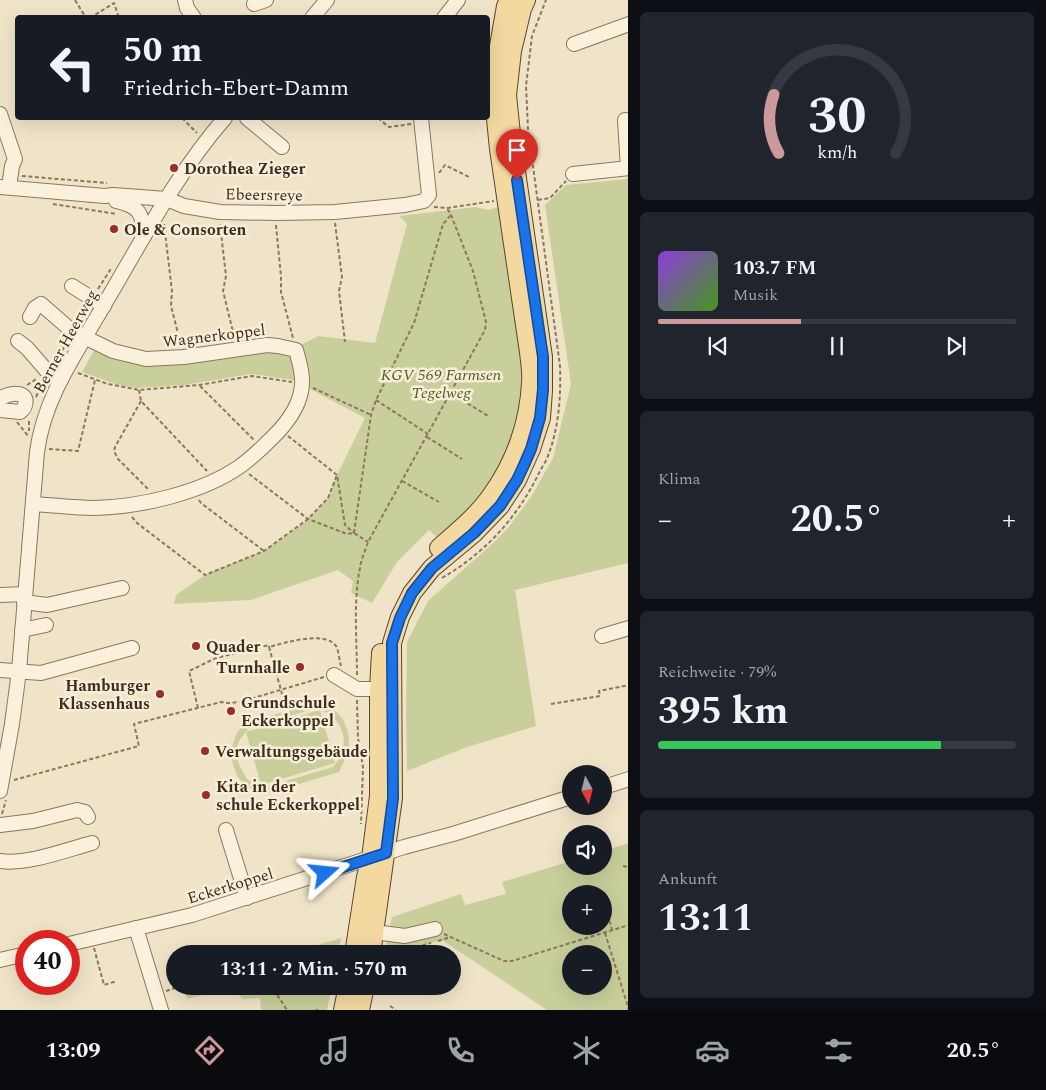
<!DOCTYPE html>
<html lang="de">
<meta charset="utf-8">
<style>
:root{--surface:#171b24;--page:#20242c;--text:#f1f3f6;--muted:#9ea1a6;--line:#363941;--accent:#cc999b}
body{margin:0;font-family:Spectral,serif;background:var(--page);color:var(--text);height:100vh;display:flex;flex-direction:column;font-size:19px;white-space:nowrap}
*{box-sizing:border-box;margin:0}
p{font-size:16px;color:var(--muted)}
.icon{flex:none;width:28px;height:28px;fill:none;stroke:currentColor;stroke-width:2;stroke-linecap:round;stroke-linejoin:round}
.map{position:relative;flex:1;overflow:hidden}
.side{display:flex;flex-direction:column;gap:12px;padding:12px;background:#0d0f14;width:418px}
.side>*{flex:none}
.guide{position:absolute;left:15px;top:15px;width:475px;height:105px;border-radius:5px;box-shadow:0 5px 20px #0002;background:#171b24;color:var(--text);overflow:hidden}
.needle{width:32px;rotate:173deg}
.fabs{position:absolute;left:562px;top:765px;display:grid;gap:10px}
.fabs a{display:grid;place-items:center;width:50px;height:50px;border-radius:50%;background:var(--surface);box-shadow:0 5px 20px #0002;font-size:25px}
.speed{position:absolute;left:15px;top:930px;display:flex;gap:10px;font-size:25px;font-weight:700;text-align:center}
.speed>*{display:grid;place-content:center;width:65px;height:65px;border-radius:50%;background:var(--surface);box-shadow:0 5px 20px #0002;line-height:1}
.speed .limit{border:8px solid #d22;background:#fff;color:#111}
.pin{position:absolute;display:grid;place-items:center;width:42px;height:42px;color:#fff;margin:-51px -21px;border-radius:50% 50% 50% 0;rotate:-45deg;box-shadow:0 0 5px #0007}
.pin .icon{rotate:45deg}
.me{position:absolute;width:55px;margin:-28px;rotate:72deg;stroke-linejoin:round;filter:drop-shadow(0 0 4px #0008)}
.turn{display:flex;align-items:center;gap:18px;height:105px;padding:0 25px;font-size:22px}
.turn .icon{width:65px;height:65px;stroke-width:2.5}
.turn b{display:block;font-size:35px;line-height:42px}
.big{font-size:38px;font-weight:700;line-height:1.1}
.side .tile{flex:1;display:flex;flex-direction:column;justify-content:center;gap:8px;min-width:0;padding:0 18px;border-radius:8px;background:var(--page)}
.side .dial{align-items:center;gap:0}
.dial svg{height:130px;overflow:visible;fill:none;stroke:var(--line);stroke-width:7;stroke-linecap:round;text-anchor:middle}
.dial text{fill:var(--text);stroke:none}
.song{display:flex;align-items:center;gap:15px}
.cover{width:60px;height:60px;border-radius:8px;background:linear-gradient(135deg,hsl(270 70% 55%),hsl(100 70% 35%))}
.played{height:5px;border-radius:2px;background:linear-gradient(90deg,var(--accent) 40%,var(--line) 40%)}
.keys{display:flex;justify-content:space-around;direction:ltr}
.heat{display:flex;justify-content:space-between;align-items:center;font-size:28px;direction:ltr}
.charge{height:8px;border-radius:4px;background:linear-gradient(90deg,#34c759 79%,var(--line) 0)}
.trip{position:absolute;left:166px;top:945px;width:295px;height:50px;border-radius:25px;background:var(--surface);box-shadow:0 5px 20px #0002;font-weight:700;line-height:50px;text-align:center}
.tabs{display:flex;height:80px;justify-content:space-around;align-items:center;background:#090b0e;color:var(--muted)}
.tabs .icon{width:35px;height:35px}
.tabs .on{color:var(--accent)}
.tabs b{font-size:22px;color:var(--text)}
main{display:flex;flex:1;min-height:0}
.map>svg:first-child{display:block}
.green{fill:#c9cf9b;fill-rule:evenodd}
.lines{fill:none;stroke-linecap:round;stroke-linejoin:round}
.minor-casing{stroke:#8d765c;stroke-width:16}
.major-casing{stroke:#5b4430;stroke-width:20}
.path{stroke:#8d765c;stroke-width:2;stroke-dasharray:4 2.5;stroke-linecap:butt}
.minor{stroke:#faf1dc;stroke-width:14}
.major{stroke:#f3d9a0;stroke-width:18}
.route-casing{stroke:#114b97;stroke-width:12}
.route{stroke:#1a73e8;stroke-width:9}
.poi-dot{fill:#9e2a2b;stroke:#f7eed8;stroke-width:2}
.labels{text-anchor:middle;stroke-width:5;stroke-linejoin:round;paint-order:stroke}
.poi-label{font-size:16px;font-weight:bold;fill:#3d2e20;stroke:#f7eed8;text-anchor:start}
.street-label{font-size:16px;fill:#3d2e20;stroke:#f7eed8}
.park-label{font-size:16px;font-style:italic;fill:#4d5a26;stroke:#f7eed8}
</style>
<main>
<div class="map">
<svg width="629" height="1010" viewBox="0 0 629 1010">
<rect width="100%" height="100%" fill="#f0e4c8"/>
<g class="green">
<path d="M628 179V563L515 590 536 726 467 747 407 771 406 718 407 642 428 601 492 544 507 529 531 497 553 458 571 384 545 205 566 185Z"/>
<path d="M502 206 525 389 512 445 480 501 440 540 429 530 397 562 372 603 351 593 353 581 338 570 251 600 174 604 176 595 205 575 264 551 308 520 328 498 337 475 365 418 293 380 252 374 183 385 137 388 118 385 82 372 100 340 110 348 159 355 297 347 318 336 375 343 407 224 399 216 476 207 488 210Z"/>
<path d="M315 703C339 704 353 729 348 751 346 759 342 765 339 772L266 794C259 792 250 789 244 784 227 768 227 735 248 722ZM316 708C344 717 353 744 333 767L269 786H263L255 784 246 778 238 762 236 752 239 741 248 729Z"/>
<path d="M320 710 335 763 261 785 246 732Z"/>
<path d="M628 843V1010H547L442 940 393 954H384L392 917 461 894 465 905 506 894 502 882 571 861V866H604V851ZM571 894H604V926H571ZM571 954H604V986H571Z"/>
<path d="M341 938 338 954H288Z"/>
<path d="M183 986H332L327 1010H261L260 998 243 999 231 988 187 999Z"/>
</g>
<g class="lines">
<defs>
<g id="minor">
<path d="M185 0 187 8 194 18"/>
<path d="M254 4 266 0"/>
<path d="M312 18 327 0"/>
<path d="M444 18 458 0"/>
<path d="M574 44 629 24"/>
<path d="M0 114 15 159 12 166 9 187"/>
<path d="M247 118 282 147"/>
<path d="M625 120 628 168"/>
<path d="M573 174 629 168"/>
<path d="M0 187 105 196 113 195 167 199 184 206 220 212 276 213 335 212 405 205 424 201 429 195 421 118"/>
<path d="M116 201C139 206 143 213 144 236"/>
<path d="M72 286 104 306"/>
<path d="M30 317 35 308 41 304 72 331 113 351 146 359 184 357 267 345 278 346 296 350C299 361 303 373 302 384 301 405 288 422 274 436 263 447 252 458 239 467 201 493 140 507 94 508 74 508 53 505 33 504"/>
<path d="M18 341 27 348 46 370 61 380"/>
<path d="M0 398C5 396 12 393 17 394 29 394 27 407 20 412L0 410"/>
<path d="M0 595 25 594"/>
<path d="M24 602 47 605 122 588"/>
<path d="M22 630 46 625"/>
<path d="M602 636 629 628"/>
<path d="M0 670 41 673 132 648"/>
<path d="M334 675 357 689H379"/>
<path d="M604 787 629 779"/>
<path d="M0 791 12 724 19 671 37 452C44 397 77 352 104 305 142 241 176 174 225 118"/>
<path d="M0 825 33 821 77 810 85 812 88 817"/>
<path d="M226 830 247 898"/>
<path d="M0 861C27 865 66 850 92 843"/>
<path d="M136 928 161 1010"/>
<path d="M374 932 405 936 435 929"/>
<path d="M69 944 192 915 404 847 453 834 571 797"/>
<path d="M0 960 26 954"/>
</g>
<g id="major">
<path d="M439 548C457 532 477 516 491 496 515 463 529 423 531 383 532 373 530 362 529 352L499 149 494 99 498 52 506 6 510 0"/>
<path d="M354 954 366 877 371 858 379 796V689L381 653"/>
<path d="M371 954 393 798 392 643 400 617 412 593 432 568 474 533 500 506 517 480 531 449 541 418 543 391V357L512 144 507 95 512 51 522 9 526 0"/>
<path d="M343 1010 348 986"/>
<path d="M360 1010 365 986"/>
</g>
</defs>
<use href="#minor" class="minor-casing"/>
<use href="#major" class="major-casing"/>
<g class="path">
<path d="M75 0 86 18"/>
<path d="M90 18 114 3 119 18"/>
<path d="M182 118 197 133"/>
<path d="M378 118 389 127 411 124"/>
<path d="M439 173 445 165 469 177"/>
<path d="M22 176 107 183"/>
<path d="M538 200 550 198 566 181"/>
<path d="M53 204 117 214"/>
<path d="M434 207 447 208 494 201"/>
<path d="M335 223 342 277 339 291 345 342"/>
<path d="M164 224 172 291 171 306 181 345"/>
<path d="M220 224 226 276 223 291 235 340"/>
<path d="M276 225 281 277V292L293 338"/>
<path d="M98 289 112 267"/>
<path d="M81 319 87 308"/>
<path d="M55 362 68 341"/>
<path d="M78 373 108 384 139 390 199 385 252 376 292 382"/>
<path d="M27 385 38 378"/>
<path d="M200 386 255 441"/>
<path d="M313 388 371 415"/>
<path d="M139 390 141 401 207 471"/>
<path d="M451 393 488 416"/>
<path d="M36 397 43 381"/>
<path d="M376 400 428 434"/>
<path d="M141 401 115 447 114 451 118 459 149 490"/>
<path d="M29 421V431"/>
<path d="M17 422 28 436"/>
<path d="M288 436 337 475 345 525 354 533"/>
<path d="M427 437 462 459"/>
<path d="M49 449 78 451 95 380"/>
<path d="M249 474 308 519 347 534 354 533 368 542"/>
<path d="M402 481 439 502"/>
<path d="M199 500 201 503 264 551"/>
<path d="M132 517 137 523 205 575 264 551 308 519 328 498 337 475"/>
<path d="M354 533 371 415 376 400 414 323 443 224 451 215"/>
<path d="M442 578C485 553 517 518 539 473 542 467 547 460 549 453 559 426 561 395 560 366L528 129 526 86 532 36 546 0"/>
<path d="M357 675C357 640 353 603 360 568 361 560 365 551 368 542L485 330 486 322 473 271 451 215 447 208"/>
<path d="M357 700 358 738 363 767 361 824"/>
<path d="M284 701 269 647C284 643 325 630 336 646 339 651 339 660 341 666"/>
<path d="M551 704 600 696 599 691 629 685"/>
<path d="M198 708 189 671 216 658 269 645V647"/>
<path d="M14 780 139 746 134 724 221 702 229 703 240 702 324 677"/>
<path d="M2 814 6 800"/>
<path d="M623 866 629 867"/>
<path d="M604 902 612 930"/>
<path d="M605 933 629 1010"/>
<path d="M444 934 504 961H512L629 925"/>
<path d="M47 941 60 939"/>
<path d="M438 941 450 937"/>
<path d="M94 948 104 985 117 981"/>
<path d="M391 954 431 943"/>
<path d="M268 986 276 993 287 1010"/>
<path d="M166 991 181 986"/>
<path d="M390 1006 396 1010"/>
<path d="M317 1010V1009"/>
</g>
<use href="#minor" class="minor"/>
<use href="#major" class="major"/>
</g>
<g class="lines">
<defs>
<path id="route" d="M325 873 386 853 393 798 392 643 400 618 412 593 432 568 474 533 500 506 517 480 524 465 531 449 540 418 543 390V357L517 180"/>
</defs>
<use href="#route" class="route-casing"/>
<use href="#route" class="route"/>
</g>
<g class="poi-dot">
<circle cx="174" cy="168" r="5"/>
<circle cx="114" cy="229" r="5"/>
<circle cx="196" cy="646" r="5"/>
<circle cx="300" cy="667" r="5"/>
<circle cx="160" cy="694" r="5"/>
<circle cx="231" cy="711" r="5"/>
<circle cx="205" cy="751" r="5"/>
<circle cx="206" cy="795" r="5"/>
</g>
<g class="labels">
<g class="poi-label">
<text x="184" y="174">Dorothea Zieger</text>
<text x="124" y="235">Ole &amp; Consorten</text>
<text x="206" y="652">Quader</text>
<text x="290" y="673" text-anchor="end">Turnhalle</text>
<text x="150" y="691" text-anchor="end">Hamburger<tspan x="150" dy="18">Klassenhaus</tspan></text>
<text x="241" y="708">Grundschule<tspan x="241" dy="18">Eckerkoppel</tspan></text>
<text x="215" y="757">Verwaltungsgebäude</text>
<text x="216" y="792">Kita in der<tspan x="216" dy="18">schule Eckerkoppel</tspan></text>
</g>
<g class="street-label">
<text transform="translate(264 194) rotate(1)" y="6">Ebeersreye</text>
<text transform="translate(214 335) rotate(-7)" y="6">Wagnerkoppel</text>
<text transform="translate(65 341) rotate(-61)" y="6">Berner Heerweg</text>
<text transform="translate(230 885) rotate(-17)" y="6">Eckerkoppel</text>
</g>
<g class="park-label">
<text x="441" y="380">KGV 569 Farmsen<tspan x="441" dy="18">Tegelweg</tspan></text>
</g>
</g>
</svg>
<div class="fabs">
<a><svg class="needle" viewBox="-14 -14 28 28"><path d="M0-13l5 13h-10z" fill="#e53935"/><path d="M0 13l5-13h-10z" fill="#9ea1a6"/></svg></a>
<a><svg class="icon" aria-label="sound" viewBox="0 0 24 24"><path d="M4 9h4l5-4v14l-5-4H4zM17 9q2 3 0 6"/></svg></a>
<a>+</a>
<a>−</a>
</div>
<div class="speed"><div class="limit">40</div></div>
<div class="pin" style="left:517px;top:180px;background:#d93025"><svg class="icon" aria-label="arrive" viewBox="0 0 24 24"><path d="M6 21V4h12l-3 4 3 4H6"/></svg></div>
<svg class="me" style="left:325px;top:873px" viewBox="-20 -20 40 40"><path d="M0-17L14 15 0 8-14 15z" fill="#1a73e8" stroke="#fff" stroke-width="4"/></svg>
<div class="trip">13:11 · 2 Min. · 570 m</div>
<div class="guide">
<div class="turn"><svg class="icon" aria-label="left" viewBox="0 0 24 24"><path d="M17 20v-9H6M10 6l-5 5 5 5"/></svg><div><b>50 m</b>Friedrich-Ebert-Damm</div></div>
</div>
</div>
<section class="side">
<div class="tile dial"><svg viewBox="0 0 100 80">
<path d="M14 69A42 42 0 1 1 86 69"/>
<path d="M14 69A42 42 0 0 1 11 33" stroke="#cc999b"/>
<text x="50" y="56" font-size="32" font-weight="700">30</text>
<text x="50" y="72" font-size="11">km/h</text>
</svg></div>
<div class="tile">
<div class="song"><i class="cover"></i><div><b>103.7 FM</b><p>Musik</p></div></div>
<div class="played"></div>
<div class="keys"><svg class="icon" aria-label="previous" viewBox="0 0 24 24"><path d="M18 5L8 12l10 7zM5 5v14"/></svg><svg class="icon" aria-label="pause" viewBox="0 0 24 24"><path d="M8 5v14M16 5v14"/></svg><svg class="icon" aria-label="next" viewBox="0 0 24 24"><path d="M6 5l10 7-10 7zM19 5v14"/></svg></div>
</div>
<div class="tile"><p>Klima</p>
<div class="heat"><a>−</a><b class="big">20.5°</b><a>+</a></div>
</div>
<div class="tile"><p>Reichweite · 79%</p><b class="big">395 km</b><div class="charge"></div></div>
<div class="tile"><p>Ankunft</p><b class="big">13:11</b></div>
</section>
</main>
<nav class="tabs">
<b>13:09</b>
<svg class="icon on" aria-label="directions" viewBox="0 0 24 24"><path d="M12 3l9 9-9 9-9-9zM9 14v-3h6M13 9l2 2-2 2"/></svg>
<svg class="icon" aria-label="music" viewBox="0 0 24 24"><path d="M9 18V5l10-2v13"/><circle cx="6" cy="18" r="3"/><circle cx="16" cy="16" r="3"/></svg>
<svg class="icon" aria-label="phone" viewBox="0 0 24 24"><path d="M5 4h4l2 5-3 2q2 4 5 5l2-3 5 2v4C11 20 4 13 5 4z"/></svg>
<svg class="icon" aria-label="climate" viewBox="0 0 24 24"><path d="M12 3v18M4 7l16 10M4 17L20 7"/></svg>
<svg class="icon" aria-label="car" viewBox="0 0 24 24"><path d="M5 17H2v-5l4-1 3-4h7l3 4 3 1v5h-3M9 17h6M6 11h13"/><circle cx="7" cy="17" r="2"/><circle cx="17" cy="17" r="2"/></svg>
<svg class="icon" aria-label="filters" viewBox="0 0 24 24"><path d="M4 7h16M4 17h16"/><circle cx="9" cy="7" r="2"/><circle cx="15" cy="17" r="2"/></svg>
<b>20.5°</b>
</nav>
